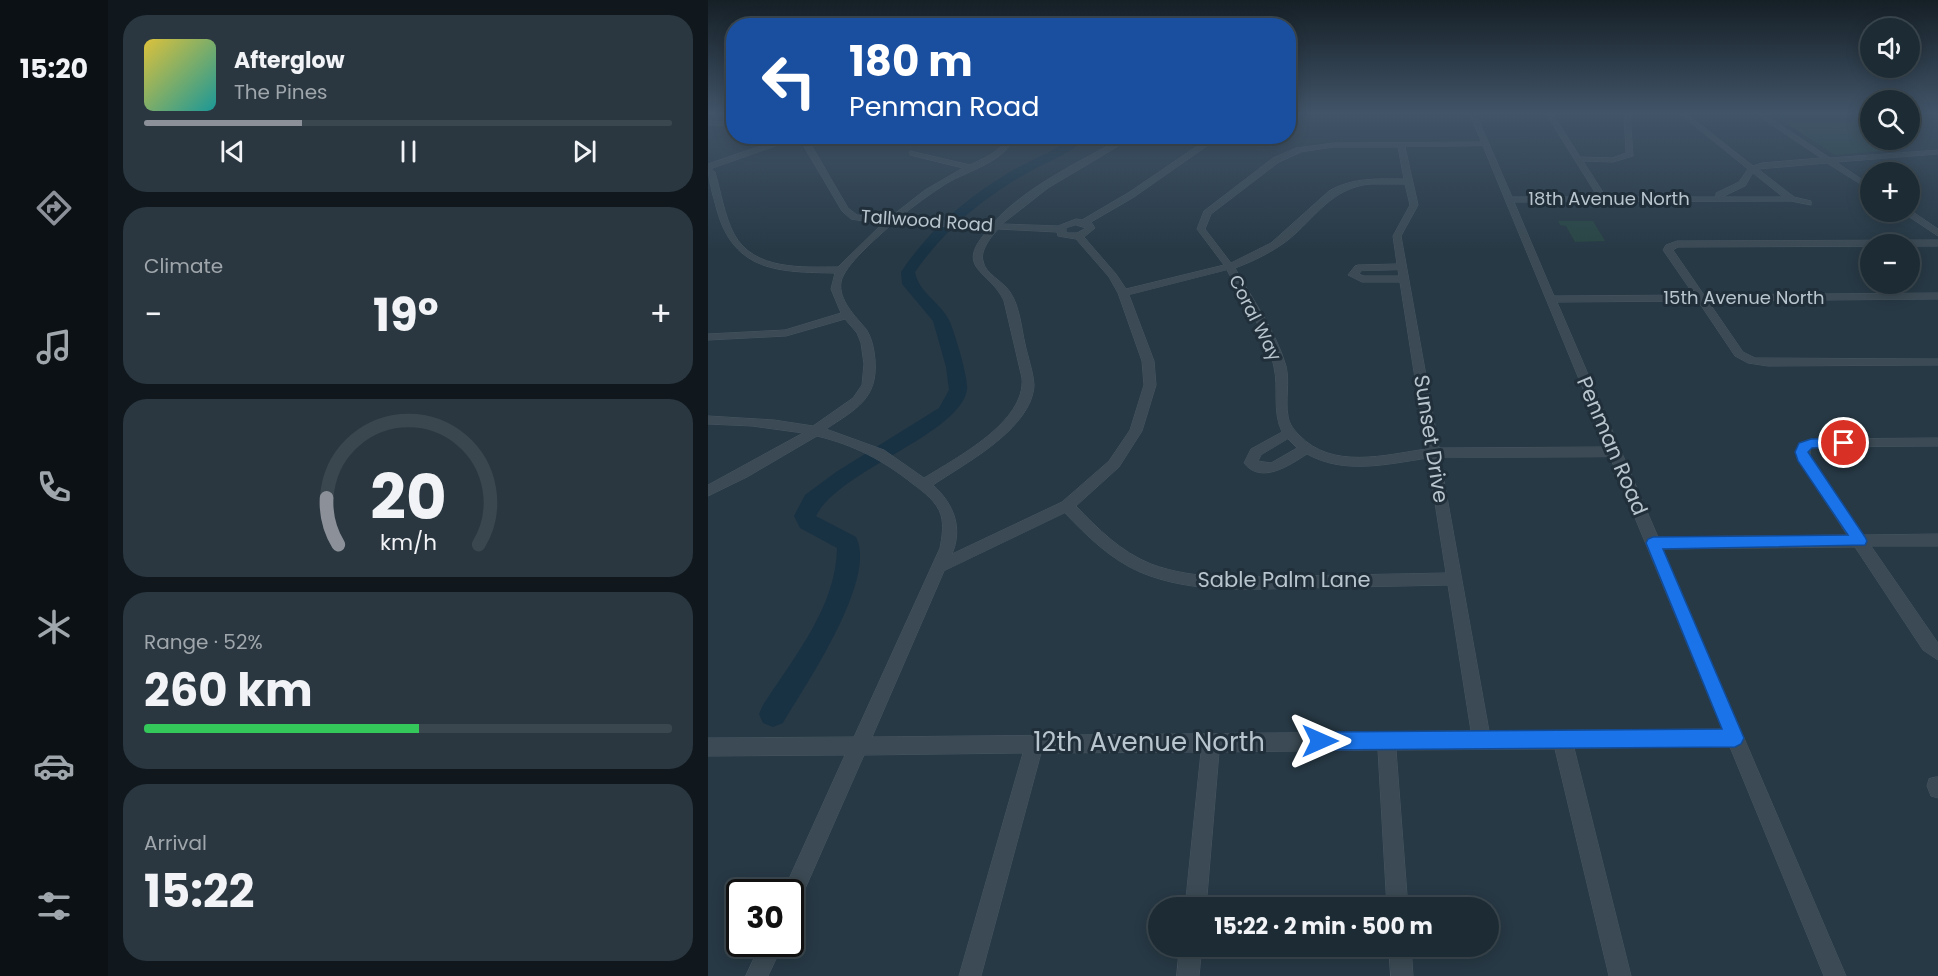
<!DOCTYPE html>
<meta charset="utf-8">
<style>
:root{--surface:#1d2b34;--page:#2a3740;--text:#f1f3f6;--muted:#a0a7ac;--line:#3b474f;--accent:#8c9099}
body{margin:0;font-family:Poppins,sans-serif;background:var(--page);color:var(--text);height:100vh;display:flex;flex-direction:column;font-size:22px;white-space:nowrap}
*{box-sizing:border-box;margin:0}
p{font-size:20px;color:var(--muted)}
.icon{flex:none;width:33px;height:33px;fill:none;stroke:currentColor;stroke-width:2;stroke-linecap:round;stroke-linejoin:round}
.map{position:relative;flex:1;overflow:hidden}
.panel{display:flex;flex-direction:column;gap:15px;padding:15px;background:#10181d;width:600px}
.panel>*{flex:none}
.hud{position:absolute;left:18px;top:18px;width:570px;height:126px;border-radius:24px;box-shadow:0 3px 15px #0003,0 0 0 2px var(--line);background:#1a4fa0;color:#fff;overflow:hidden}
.fabs{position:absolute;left:1152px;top:18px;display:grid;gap:12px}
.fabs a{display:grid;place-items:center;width:60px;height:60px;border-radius:50%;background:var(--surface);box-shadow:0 3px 15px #0003,0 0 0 2px var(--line);font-size:30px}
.speed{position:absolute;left:18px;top:879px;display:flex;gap:12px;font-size:30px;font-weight:700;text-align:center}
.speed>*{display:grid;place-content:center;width:78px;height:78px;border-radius:50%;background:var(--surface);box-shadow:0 3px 15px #0003,0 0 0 2px var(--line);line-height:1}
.speed .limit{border:3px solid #111;border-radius:9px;background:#fff;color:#111}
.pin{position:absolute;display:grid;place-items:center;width:51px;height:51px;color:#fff;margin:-26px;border:3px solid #fff;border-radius:50%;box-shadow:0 2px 6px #0007}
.me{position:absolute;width:66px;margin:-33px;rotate:90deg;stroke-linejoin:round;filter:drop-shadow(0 0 4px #0008)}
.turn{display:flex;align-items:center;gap:21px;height:126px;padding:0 24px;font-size:27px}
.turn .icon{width:78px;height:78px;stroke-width:2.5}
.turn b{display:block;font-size:42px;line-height:51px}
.big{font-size:45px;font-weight:700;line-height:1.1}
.panel .widget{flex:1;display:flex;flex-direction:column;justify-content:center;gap:9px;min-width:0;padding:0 21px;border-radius:24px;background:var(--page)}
.panel .dial{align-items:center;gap:0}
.dial svg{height:156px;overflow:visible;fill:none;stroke:var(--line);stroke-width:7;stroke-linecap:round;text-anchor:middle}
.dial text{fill:var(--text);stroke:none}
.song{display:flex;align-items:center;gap:18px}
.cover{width:72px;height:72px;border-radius:9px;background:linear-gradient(135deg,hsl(50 70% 55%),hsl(180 70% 35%))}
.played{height:6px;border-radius:3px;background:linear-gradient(90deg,var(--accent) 30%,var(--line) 30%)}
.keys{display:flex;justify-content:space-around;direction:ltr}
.heat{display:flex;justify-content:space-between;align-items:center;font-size:33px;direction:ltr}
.charge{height:9px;border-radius:4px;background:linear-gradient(90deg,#34c759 52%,var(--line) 0)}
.trip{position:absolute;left:440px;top:897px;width:351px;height:60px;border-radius:30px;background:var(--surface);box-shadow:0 3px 15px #0003,0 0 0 2px var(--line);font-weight:700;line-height:60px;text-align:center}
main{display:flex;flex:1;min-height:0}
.tab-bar{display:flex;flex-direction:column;width:108px;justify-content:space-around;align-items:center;background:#0c1115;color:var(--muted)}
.tab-bar .icon{width:42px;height:42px}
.tab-bar .current{color:var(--accent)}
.tab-bar b{font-size:27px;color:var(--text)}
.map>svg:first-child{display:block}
.green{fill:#294644}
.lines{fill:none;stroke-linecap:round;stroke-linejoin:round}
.river{fill:#183244;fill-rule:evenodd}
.minor-casing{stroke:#485661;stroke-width:1}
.minor{fill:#3b4a54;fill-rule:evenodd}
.route{fill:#1a73e8;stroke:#114b97;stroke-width:1.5}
.labels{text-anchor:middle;stroke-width:6;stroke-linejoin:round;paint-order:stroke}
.far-street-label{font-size:18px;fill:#b9c5ce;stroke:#202f3a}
.street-label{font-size:21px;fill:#b9c5ce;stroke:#202f3a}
.near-street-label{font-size:26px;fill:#b9c5ce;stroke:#202f3a}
</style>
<main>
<nav class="tab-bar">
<b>15:20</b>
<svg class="icon current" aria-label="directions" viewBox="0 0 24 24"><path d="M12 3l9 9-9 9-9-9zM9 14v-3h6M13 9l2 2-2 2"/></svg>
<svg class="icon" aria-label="music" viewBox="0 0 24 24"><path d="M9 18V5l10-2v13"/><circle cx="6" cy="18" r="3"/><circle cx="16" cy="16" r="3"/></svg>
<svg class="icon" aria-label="phone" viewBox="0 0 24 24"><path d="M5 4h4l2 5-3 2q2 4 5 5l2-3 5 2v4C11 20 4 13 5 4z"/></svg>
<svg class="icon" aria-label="climate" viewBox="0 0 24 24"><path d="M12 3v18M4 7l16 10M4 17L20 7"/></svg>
<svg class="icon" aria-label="car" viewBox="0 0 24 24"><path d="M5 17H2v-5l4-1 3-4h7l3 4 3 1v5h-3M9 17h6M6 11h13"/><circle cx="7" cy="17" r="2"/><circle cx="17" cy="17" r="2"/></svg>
<svg class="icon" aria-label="filters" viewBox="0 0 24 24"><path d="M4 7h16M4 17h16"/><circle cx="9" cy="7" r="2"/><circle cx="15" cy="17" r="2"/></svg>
</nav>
<section class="panel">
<div class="widget">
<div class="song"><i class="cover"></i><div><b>Afterglow</b><p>The Pines</p></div></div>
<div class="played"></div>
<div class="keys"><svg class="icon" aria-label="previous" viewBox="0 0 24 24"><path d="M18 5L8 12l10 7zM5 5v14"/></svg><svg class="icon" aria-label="pause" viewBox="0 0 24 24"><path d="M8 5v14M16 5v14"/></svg><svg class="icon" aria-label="next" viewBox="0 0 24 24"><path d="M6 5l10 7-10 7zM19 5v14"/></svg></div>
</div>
<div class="widget"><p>Climate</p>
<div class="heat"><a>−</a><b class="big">19°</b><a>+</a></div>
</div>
<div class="widget dial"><svg viewBox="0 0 100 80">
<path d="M14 69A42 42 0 1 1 86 69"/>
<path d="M14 69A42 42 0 0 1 8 45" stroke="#8c9099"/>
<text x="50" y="56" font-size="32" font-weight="700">20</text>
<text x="50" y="72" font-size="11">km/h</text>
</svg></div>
<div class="widget"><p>Range · 52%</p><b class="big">260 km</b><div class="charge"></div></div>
<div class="widget"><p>Arrival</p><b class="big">15:22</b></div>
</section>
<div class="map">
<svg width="1230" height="976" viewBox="0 0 1230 976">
<rect width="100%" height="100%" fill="#273945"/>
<g class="green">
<path d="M1069 114H1123L1131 122H1151L1162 129V140H1181L1198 149 1127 155 1067 116Z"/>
<path d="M850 221H885L897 241 867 242 858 226 852 225Z"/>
</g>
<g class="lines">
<path class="river" d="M367 136H380C365 153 340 161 321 172 276 197 237 229 207 272 211 293 231 301 241 320 246 330 261 379 259 390 251 435 131 470 108 516L148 537C170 579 97 686 75 723L65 727 55 723 51 714 55 705C86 657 128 607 129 548L92 528 86 516 97 495 128 472 231 408 241 390 238 367 225 321 194 284 193 272C221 230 258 198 302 172 323 160 347 151 367 136Z"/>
<defs>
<g id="minor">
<path d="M580 114H587L580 117Z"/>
<path d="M762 114H768L804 197H890L838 114H845L872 157 904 158 918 153 916 114H922L925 156 905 162 875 161 898 197H1008V193L1031 182 1040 169 972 114H979L1045 166 1054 163 1113 158 1048 114H1056L1122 158 1230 150V154L1128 162 1162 185V190L1119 163 1050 169 1086 197 1103 201V205L1083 201 806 202 846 296 986 295 955 250 958 245 969 241 1230 240V246L970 247 965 250 996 295 1230 293V299L1000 301 1035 352 1047 358 1230 359V365L1060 366 1040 363 1027 356 990 301 849 302 950 537 1139 535 1089 458 1091 443 1103 439 1230 438V446L1105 447 1102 448V458L1155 535 1230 534V546H1163L1230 643V660L1215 650 1147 547 955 549 1138 976H1116L1022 747 866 748 923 976H901L847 749 688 750 700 908H679L670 750 511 752 498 908H477L493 752 333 753 273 976H251L315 753 156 755 89 907 82 910V892H75L137 755 0 756V738L146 737 232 548C234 537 236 526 233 515 229 502 216 492 205 484 175 460 146 445 109 436L39 477 0 496V485L95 433 44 426 0 424V416L66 420 105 426 145 398 154 385 156 364 153 343 149 333 137 319 78 336 0 340V334L77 330 133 313 123 289 127 273C71 272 26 272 9 210 5 195 0 180 0 164L81 136H98L140 208 149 215 180 219 217 190 255 168 202 155V151L262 165C276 158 294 151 300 136H307C298 161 260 171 239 183 222 194 205 206 190 219L285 223C320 185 373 161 418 136H427L340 188 294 224 350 226 368 219 374 220 420 193 504 136H513L426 197 383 222 387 228 376 237 408 274 418 289 516 265 489 229 496 211 565 158 588 148 626 143 773 142ZM91 138 134 211 143 219 174 224 130 267C95 267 46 271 26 234 16 215 13 192 7 172L3 169ZM775 146 899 447 731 448 693 236 710 205 697 147ZM626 147H690L696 179C670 179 645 177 621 191L563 243 523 263 497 229 503 214 571 162 593 152ZM1045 173 1075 197H1014L1037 186ZM662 184H697L702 205 685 236 689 264 650 265 647 266 640 275 654 282H692L718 449C677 455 624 470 591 435 586 430 581 424 580 416 577 399 582 383 578 366 568 331 544 299 527 268 546 261 564 252 580 240 608 217 623 188 662 184ZM184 224 281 229C244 269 282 270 296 301L314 378C318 422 248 458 216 478L176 450 118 429C148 409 170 399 167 360 166 349 164 338 158 329 148 317 130 300 133 282 136 265 171 236 184 224ZM368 225 378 228 369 233H358V228ZM290 229 349 232 350 236 368 239 401 277 410 293 434 361 436 385 422 430 401 461 354 502 244 554C255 528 246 504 225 485 256 464 306 438 322 402 324 397 326 390 326 385 325 371 320 358 317 344 313 327 312 307 302 292 295 281 277 274 275 261 272 250 283 237 290 229ZM519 270C535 301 559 333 566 367 571 389 564 411 574 432L543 449 536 463C553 485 582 465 599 454 637 475 679 464 720 458L738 573C688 574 638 575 587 576 540 577 488 581 443 564 413 552 390 529 368 506L411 467 434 431 448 385 446 361 421 295ZM690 270 691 276H656L651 274 653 271ZM580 439 589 448 563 463 550 461 553 455ZM902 457 1014 729 781 731 732 458ZM357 513C379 536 402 559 432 572 484 594 543 589 598 588 645 587 693 586 740 585L763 731 164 737 236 571Z"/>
<path d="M0 121 26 122V126L0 125Z"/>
<path d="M1202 210 1230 229V236L1194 212Z"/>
<path d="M1228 777H1230V798L1223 796 1219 786 1221 779Z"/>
<path d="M53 944H75L60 976H38Z"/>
<path d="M472 946H494L491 976H469Z"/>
<path d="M681 946H703L705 976H683Z"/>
</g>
</defs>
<use href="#minor" class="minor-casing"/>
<use href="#minor" class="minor"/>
</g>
<linearGradient id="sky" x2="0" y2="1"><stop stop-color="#151f26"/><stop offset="0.45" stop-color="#415468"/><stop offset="1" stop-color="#415468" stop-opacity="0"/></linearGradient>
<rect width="1230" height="251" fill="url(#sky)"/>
<path class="route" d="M1136 438 1141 440 1143 443 1141 446 1104 448 1100 452 1157 537 1159 541 1157 545 955 549 1036 738 1033 744 1027 747 612 750 606 747 603 741 606 734 612 732 1014 729 938 543 940 539 945 537 1140 535 1090 461 1087 452 1091 443 1103 439Z"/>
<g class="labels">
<g class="far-street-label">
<text x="901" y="205">18th Avenue North</text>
<text transform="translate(219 221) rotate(4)" y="6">Tallwood Road</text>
<text x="1036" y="304">15th Avenue North</text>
<text transform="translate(547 318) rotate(63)" y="6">Coral Way</text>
</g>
<g class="street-label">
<text transform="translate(723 439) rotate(81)" y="7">Sunset Drive</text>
<text transform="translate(904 446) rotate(67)" y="7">Penman Road</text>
<text x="576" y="587">Sable Palm Lane</text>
</g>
<g class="near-street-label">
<text x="441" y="751">12th Avenue North</text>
</g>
</g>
</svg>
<div class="fabs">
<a><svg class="icon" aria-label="sound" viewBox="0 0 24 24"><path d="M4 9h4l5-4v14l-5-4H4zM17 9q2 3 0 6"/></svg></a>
<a><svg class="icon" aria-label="search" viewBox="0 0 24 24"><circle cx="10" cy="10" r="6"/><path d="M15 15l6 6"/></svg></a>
<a>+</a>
<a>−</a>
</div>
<div class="speed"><div class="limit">30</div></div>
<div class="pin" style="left:1136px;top:443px;background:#d93025"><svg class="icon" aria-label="arrive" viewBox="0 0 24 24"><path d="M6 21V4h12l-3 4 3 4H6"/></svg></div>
<svg class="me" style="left:612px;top:741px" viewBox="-20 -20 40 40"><path d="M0-17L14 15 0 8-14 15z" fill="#1a73e8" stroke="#fff" stroke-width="4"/></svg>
<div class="trip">15:22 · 2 min · 500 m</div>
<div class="hud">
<div class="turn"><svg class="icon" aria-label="left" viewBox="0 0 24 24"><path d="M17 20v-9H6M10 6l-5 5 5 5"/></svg><div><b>180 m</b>Penman Road</div></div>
</div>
</div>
</main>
